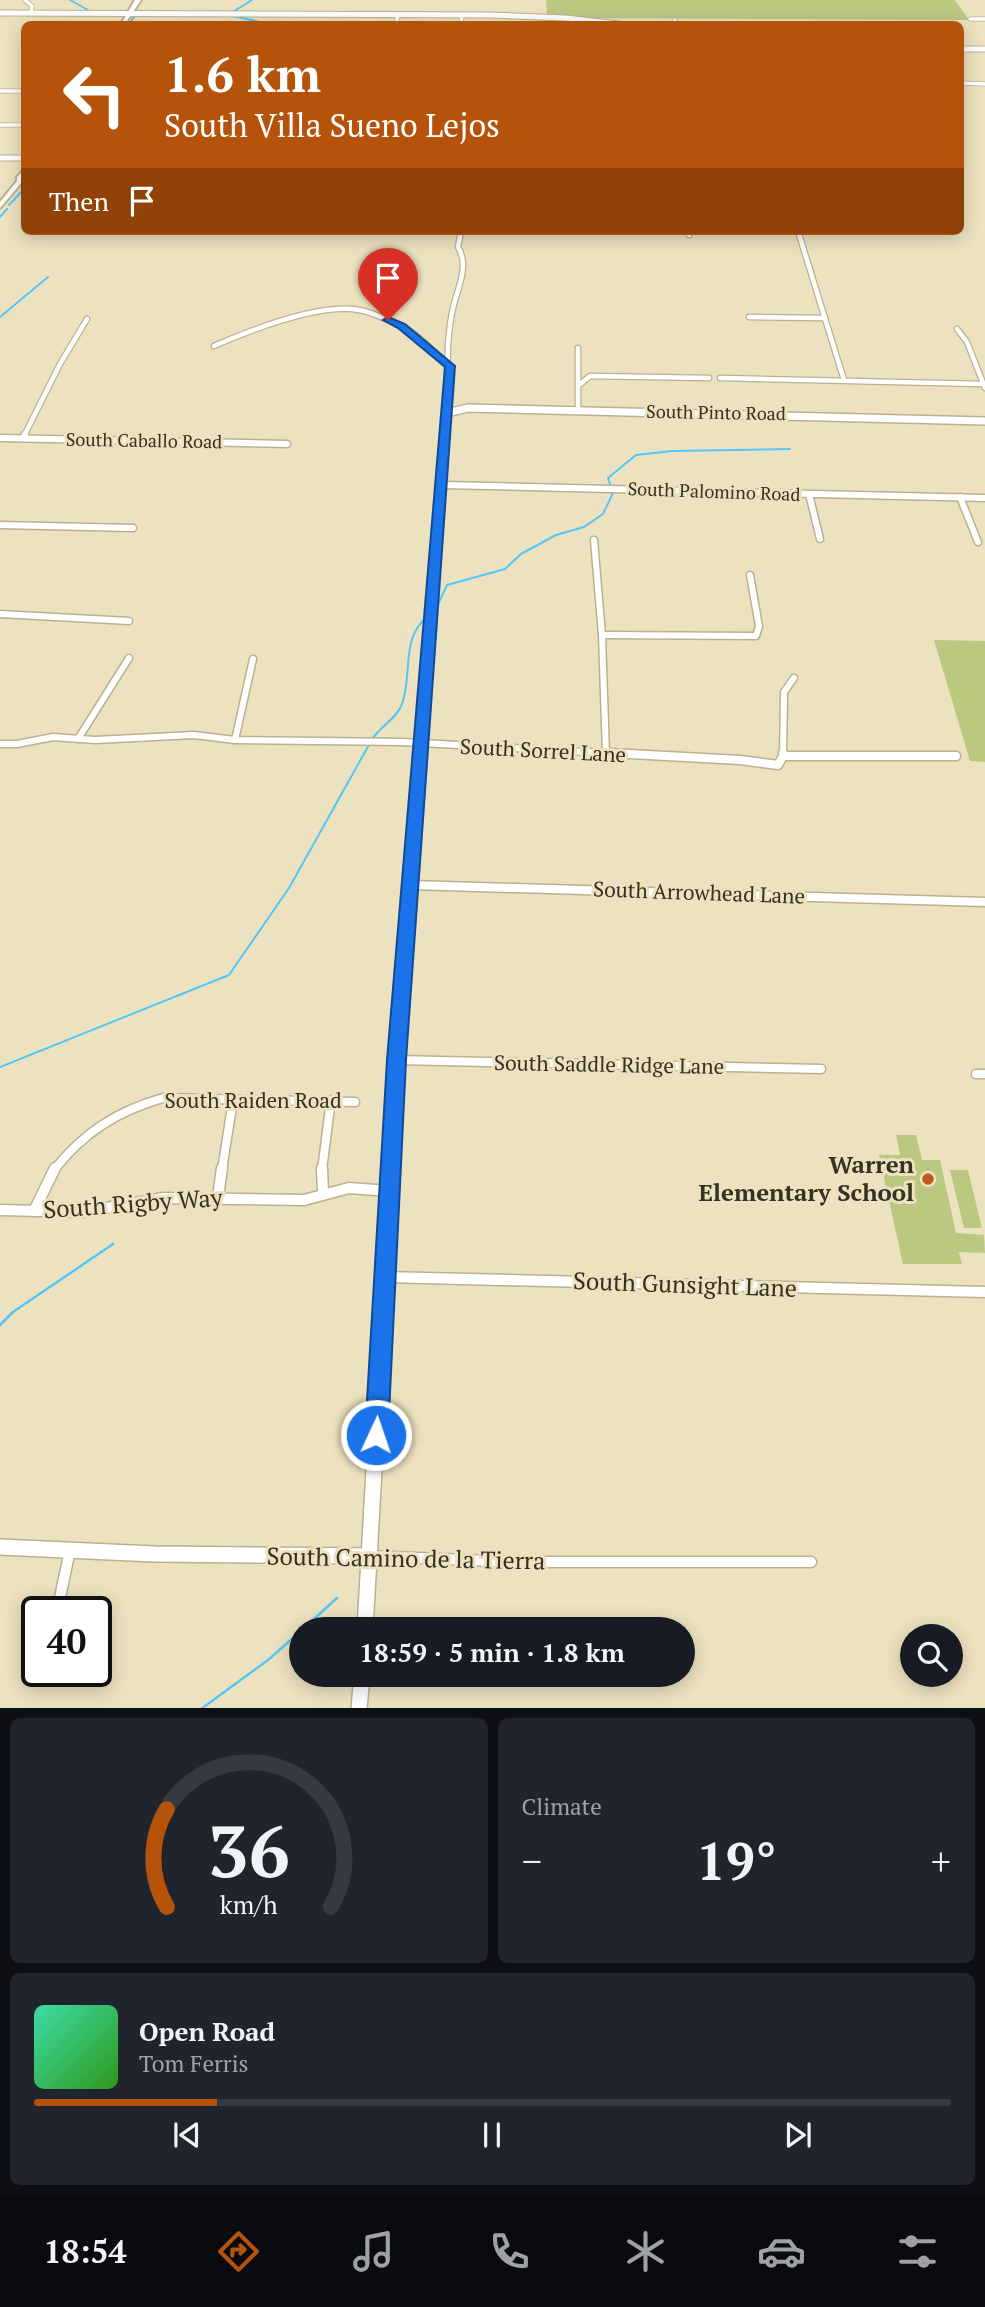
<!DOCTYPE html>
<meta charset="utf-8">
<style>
:root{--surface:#171b24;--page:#20242c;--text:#f1f3f6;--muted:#9ea1a6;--line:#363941;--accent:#b45309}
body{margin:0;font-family:"PT Serif",serif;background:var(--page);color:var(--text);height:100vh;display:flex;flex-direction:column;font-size:26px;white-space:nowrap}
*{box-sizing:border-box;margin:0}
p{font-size:23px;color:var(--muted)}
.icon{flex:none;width:38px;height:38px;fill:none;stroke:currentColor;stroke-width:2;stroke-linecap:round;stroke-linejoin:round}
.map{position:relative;height:1708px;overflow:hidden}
.drawer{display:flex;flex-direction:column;gap:10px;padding:10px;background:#0d0f14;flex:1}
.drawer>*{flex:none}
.guide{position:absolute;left:21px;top:21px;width:943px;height:214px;border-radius:10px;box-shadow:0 4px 18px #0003;background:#b45309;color:#fff;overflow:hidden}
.controls{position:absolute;left:900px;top:1624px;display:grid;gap:14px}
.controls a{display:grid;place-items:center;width:63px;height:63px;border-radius:50%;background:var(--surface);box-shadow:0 4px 18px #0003;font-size:35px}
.speed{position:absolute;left:21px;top:1596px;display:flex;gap:14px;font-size:35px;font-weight:700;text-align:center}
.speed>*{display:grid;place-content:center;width:91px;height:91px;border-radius:50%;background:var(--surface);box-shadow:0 4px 18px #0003;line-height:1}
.speed .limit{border:4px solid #111;border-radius:10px;background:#fff;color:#111}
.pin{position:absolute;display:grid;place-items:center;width:60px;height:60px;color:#fff;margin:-72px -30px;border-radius:50% 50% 50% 0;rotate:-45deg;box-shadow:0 0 7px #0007}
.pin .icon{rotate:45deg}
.me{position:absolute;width:77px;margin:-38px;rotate:3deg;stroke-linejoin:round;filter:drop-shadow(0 0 5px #0008)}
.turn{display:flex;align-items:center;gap:24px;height:147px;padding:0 28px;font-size:32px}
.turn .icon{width:91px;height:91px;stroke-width:2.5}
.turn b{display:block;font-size:49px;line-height:60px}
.then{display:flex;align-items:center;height:66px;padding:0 28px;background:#0003;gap:14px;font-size:26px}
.big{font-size:52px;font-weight:800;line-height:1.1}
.drawer .widget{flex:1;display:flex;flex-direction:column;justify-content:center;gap:10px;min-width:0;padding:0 24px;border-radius:10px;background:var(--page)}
.drawer .dial{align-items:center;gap:0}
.dial svg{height:182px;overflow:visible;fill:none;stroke:var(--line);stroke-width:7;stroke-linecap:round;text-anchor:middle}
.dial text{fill:var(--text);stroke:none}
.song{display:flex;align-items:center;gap:21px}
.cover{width:84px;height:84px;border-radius:10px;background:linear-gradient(135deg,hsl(160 70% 55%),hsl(110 70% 35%))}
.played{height:7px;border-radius:4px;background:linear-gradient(90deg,var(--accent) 20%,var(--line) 20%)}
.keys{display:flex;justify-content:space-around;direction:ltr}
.heat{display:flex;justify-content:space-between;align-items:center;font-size:38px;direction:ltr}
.drawer .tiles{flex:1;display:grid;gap:10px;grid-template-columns:1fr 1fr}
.widget:last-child{grid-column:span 2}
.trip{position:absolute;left:289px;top:1617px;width:406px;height:70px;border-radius:35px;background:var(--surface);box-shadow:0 4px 18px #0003;font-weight:800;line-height:70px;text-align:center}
.tab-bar{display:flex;height:112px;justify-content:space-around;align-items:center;background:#090b0e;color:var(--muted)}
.tab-bar .icon{width:49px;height:49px}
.tab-bar .on{color:var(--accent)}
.tab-bar b{font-size:32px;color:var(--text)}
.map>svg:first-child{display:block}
.green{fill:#bbc880}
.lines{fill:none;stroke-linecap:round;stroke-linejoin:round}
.stream-far1{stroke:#54c7f6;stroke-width:2}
.stream{stroke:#54c7f6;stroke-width:2.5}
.street-far4-casing{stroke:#bcb18f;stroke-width:5}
.street-far3-casing{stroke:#bcb18f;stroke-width:7}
.street-far2-casing{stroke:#bcb18f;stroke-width:9}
.street-far1-casing{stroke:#bcb18f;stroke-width:11}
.street-casing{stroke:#bcb18f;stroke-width:13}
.secondary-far4-casing{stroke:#bcb18f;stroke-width:7}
.secondary-far3-casing{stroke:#bcb18f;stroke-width:10}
.secondary-far2-casing{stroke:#bcb18f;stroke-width:11}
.secondary-far1-casing{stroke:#bcb18f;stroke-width:15}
.secondary-casing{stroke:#bcb18f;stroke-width:18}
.primary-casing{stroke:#bcb18f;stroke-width:4}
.street-far4{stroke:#fff;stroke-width:3.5}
.street-far3{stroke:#fff;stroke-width:4.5}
.street-far2{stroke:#fff;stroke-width:6}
.street-far1{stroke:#fff;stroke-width:8}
.street{stroke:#fff;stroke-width:10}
.secondary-far4{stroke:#fff;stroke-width:5}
.secondary-far3{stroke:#fff;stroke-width:7}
.secondary-far2{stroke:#fff;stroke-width:9}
.secondary-far1{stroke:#fff;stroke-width:11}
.secondary{stroke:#fff;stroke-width:15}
.primary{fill:#fff;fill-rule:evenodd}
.route{fill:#1a73e8;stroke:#114b97;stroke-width:2}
.poi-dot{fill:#bd5a22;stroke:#ede2bf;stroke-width:2.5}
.labels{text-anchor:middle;stroke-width:6;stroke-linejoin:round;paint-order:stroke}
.far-street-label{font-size:18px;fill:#353123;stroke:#ede2bf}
.street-label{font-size:21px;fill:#353123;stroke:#ede2bf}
.near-poi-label{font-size:24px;font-weight:bold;fill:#353123;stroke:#ede2bf;text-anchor:end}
.near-street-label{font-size:24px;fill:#353123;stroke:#ede2bf}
</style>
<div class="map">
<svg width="985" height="1709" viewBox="0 0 985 1709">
<rect width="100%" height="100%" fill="#ede2bf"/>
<g class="green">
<path d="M546 0H955L969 20 584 18 547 15Z"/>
<path d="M934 640 985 641V762L970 761Z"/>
<path d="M896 1135H916L922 1160H940L956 1233 984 1235 985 1253 959 1252 958 1249 962 1264H903L879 1155H900Z"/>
<path d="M950 1170H968L982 1228H964Z"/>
</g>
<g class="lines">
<g class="stream-far1">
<path d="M70 0 88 10"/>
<path d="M231 13 252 0"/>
<path d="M233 16 269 24"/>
<path d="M129 24 134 17"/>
<path d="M9 205 22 191"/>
<path d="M0 217 7 209"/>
<path d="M0 317 48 277"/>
<path d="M435 611 447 585 505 569 521 554 556 535 584 527 603 514 613 493 608 478 636 455 672 451 790 449"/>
<path d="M373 738C381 726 397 718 402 704 413 674 400 638 428 616"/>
<path d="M0 1067 229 975 289 888 370 743"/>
</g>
<g class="stream">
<path d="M0 1325 13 1312 113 1244"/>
<path d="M303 1629 337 1598"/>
<path d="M201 1709 268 1660 301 1631"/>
</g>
<defs>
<g id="street-far4">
<path d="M25 0 32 6 31 13"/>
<path d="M970 19H985"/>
<path d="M396 24 398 15"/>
<path d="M461 24 462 15"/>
<path d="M673 24 675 20"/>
<path d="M961 83 985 84"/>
<path d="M0 91H24"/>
<path d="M0 125H24"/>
</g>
<g id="street-far3">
<path d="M688 231 689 235"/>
<path d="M798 231 844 380"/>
<path d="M749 317 825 318"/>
<path d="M957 329 967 342 985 388"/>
<path d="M214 346C251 330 319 303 359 310 372 312 388 320 400 325 418 334 435 353 450 366"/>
<path d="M578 348V410"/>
<path d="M720 378 983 384"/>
<path d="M578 386 590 376 709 378"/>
<path d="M447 413C448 377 445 339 454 304 459 285 469 265 458 247L461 231"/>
<path d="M24 436 60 364 87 319"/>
</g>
<g id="street-far2">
<path d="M0 438 287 444"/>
<path d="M23 438 25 434"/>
<path d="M443 485 985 498"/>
<path d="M809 494 820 539"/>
<path d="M960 497 978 542"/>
<path d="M0 525 133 528"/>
<path d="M594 540 602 635 606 754"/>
<path d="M0 614 129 621"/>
<path d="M602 635 756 636 759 626 750 575"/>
<path d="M78 739 129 658"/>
<path d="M235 740 253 659"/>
<path d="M0 744H17L53 737 95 740 194 735 235 740 402 742 643 755"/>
<path d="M783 755 784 692 794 678"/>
</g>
<g id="street-far1">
<path d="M611 753 740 760 778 765 783 756H956"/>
<path d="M783 756V753"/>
<path d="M412 885 985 902"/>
<path d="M397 1060 821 1069"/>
<path d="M976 1074H985"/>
<path d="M54 1170C83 1133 117 1111 163 1098L355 1102"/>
<path d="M222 1170 233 1100"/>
<path d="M322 1170 331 1100"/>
</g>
<g id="street">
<path d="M322 1168 323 1194"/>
<path d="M218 1197 222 1168"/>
<path d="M0 1210 83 1212 164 1198 304 1200 349 1188 389 1191"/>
<path d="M34 1211 55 1168"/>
<path d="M385 1277 985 1292"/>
<path d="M369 1556 514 1562H811"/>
<path d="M57 1612 70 1550"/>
</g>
<g id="secondary-far4">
<path d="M0 13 488 15 566 18 619 24"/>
<path d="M961 49H985"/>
<path d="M0 158H24"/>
</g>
<path id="secondary-far3" d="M445 436 447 413 468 408 985 421"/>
<path id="secondary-far2" d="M421 755 445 434"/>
<path id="secondary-far1" d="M391 1170 421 753"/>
<g id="secondary">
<path d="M0 1547 154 1554 369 1556"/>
<path d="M365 1629 391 1168"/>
<path d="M359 1709 362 1675"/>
</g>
<g id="primary">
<path d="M135 0H141L125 24H121Z"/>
<path d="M24 170 23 181 0 208V202L17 181V177Z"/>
</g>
</defs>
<use href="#street-far4" class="street-far4-casing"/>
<use href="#street-far3" class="street-far3-casing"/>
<use href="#street-far2" class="street-far2-casing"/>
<use href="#street-far1" class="street-far1-casing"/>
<use href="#street" class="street-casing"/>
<use href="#secondary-far4" class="secondary-far4-casing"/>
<use href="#secondary-far3" class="secondary-far3-casing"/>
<use href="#secondary-far2" class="secondary-far2-casing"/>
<use href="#secondary-far1" class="secondary-far1-casing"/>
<use href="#secondary" class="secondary-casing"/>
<use href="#primary" class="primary-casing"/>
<use href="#street-far4" class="street-far4"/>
<use href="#street-far3" class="street-far3"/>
<use href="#street-far2" class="street-far2"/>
<use href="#street-far1" class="street-far1"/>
<use href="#street" class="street"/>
<use href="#secondary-far4" class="secondary-far4"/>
<use href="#secondary-far3" class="secondary-far3"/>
<use href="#secondary-far2" class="secondary-far2"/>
<use href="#secondary-far1" class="secondary-far1"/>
<use href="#secondary" class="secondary"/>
<use href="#primary" class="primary"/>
</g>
<path class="route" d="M388 317 405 324 455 366 406 1060 388 1435 384 1443 376 1446 369 1443 365 1435 387 1060 445 367 398 328 383 320Z"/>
<circle class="poi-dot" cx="928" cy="1179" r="7"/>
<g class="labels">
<g class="far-street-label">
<text transform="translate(716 413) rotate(1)" y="6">South Pinto Road</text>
<text transform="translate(144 441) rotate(1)" y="6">South Caballo Road</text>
<text transform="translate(714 492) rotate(2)" y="6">South Palomino Road</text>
</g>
<g class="street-label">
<text transform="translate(543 751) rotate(3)" y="7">South Sorrel Lane</text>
<text transform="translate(699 893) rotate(2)" y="7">South Arrowhead Lane</text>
<text transform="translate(609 1065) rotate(1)" y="7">South Saddle Ridge Lane</text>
<text x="253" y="1108">South Raiden Road</text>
</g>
<g class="near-poi-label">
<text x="914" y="1173">Warren<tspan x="914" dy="28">Elementary School</tspan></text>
</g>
<g class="near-street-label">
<text transform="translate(133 1204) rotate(-4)" y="8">South Rigby Way</text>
<text transform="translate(685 1285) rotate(2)" y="8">South Gunsight Lane</text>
<text transform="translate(406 1559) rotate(1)" y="8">South Camino de la Tierra</text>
</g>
</g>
</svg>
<div class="controls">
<a><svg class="icon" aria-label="search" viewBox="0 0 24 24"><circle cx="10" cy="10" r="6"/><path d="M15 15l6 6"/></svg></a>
</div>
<div class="speed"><div class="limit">40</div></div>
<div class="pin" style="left:388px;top:320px;background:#d93025"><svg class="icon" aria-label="arrive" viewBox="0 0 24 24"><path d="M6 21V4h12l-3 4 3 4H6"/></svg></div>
<svg class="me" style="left:376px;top:1435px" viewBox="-20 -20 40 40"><circle r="17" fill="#1a73e8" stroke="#fff" stroke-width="3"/><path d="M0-11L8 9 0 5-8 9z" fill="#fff"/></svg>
<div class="trip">18:59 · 5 min · 1.8 km</div>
<div class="guide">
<div class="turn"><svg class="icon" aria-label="left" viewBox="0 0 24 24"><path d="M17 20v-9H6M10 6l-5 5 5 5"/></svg><div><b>1.6 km</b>South Villa Sueno Lejos</div></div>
<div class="then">Then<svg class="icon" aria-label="arrive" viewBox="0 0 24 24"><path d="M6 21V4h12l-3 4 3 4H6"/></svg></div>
</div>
</div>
<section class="drawer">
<div class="tiles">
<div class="widget dial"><svg viewBox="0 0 100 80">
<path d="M14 69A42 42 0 1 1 86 69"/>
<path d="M14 69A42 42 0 0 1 14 26" stroke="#b45309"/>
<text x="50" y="56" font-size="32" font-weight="700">36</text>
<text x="50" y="72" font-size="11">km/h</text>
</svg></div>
<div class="widget"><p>Climate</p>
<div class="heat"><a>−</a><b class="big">19°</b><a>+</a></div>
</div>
<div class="widget">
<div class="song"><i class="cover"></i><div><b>Open Road</b><p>Tom Ferris</p></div></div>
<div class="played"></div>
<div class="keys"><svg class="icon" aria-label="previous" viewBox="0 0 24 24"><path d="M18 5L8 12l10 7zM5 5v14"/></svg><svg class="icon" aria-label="pause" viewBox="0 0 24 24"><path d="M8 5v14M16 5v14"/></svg><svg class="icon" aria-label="next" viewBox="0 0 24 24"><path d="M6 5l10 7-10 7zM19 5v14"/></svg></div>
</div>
</div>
</section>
<nav class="tab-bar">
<b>18:54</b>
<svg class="icon on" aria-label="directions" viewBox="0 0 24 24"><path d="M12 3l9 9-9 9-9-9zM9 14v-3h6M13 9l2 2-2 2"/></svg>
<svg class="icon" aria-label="music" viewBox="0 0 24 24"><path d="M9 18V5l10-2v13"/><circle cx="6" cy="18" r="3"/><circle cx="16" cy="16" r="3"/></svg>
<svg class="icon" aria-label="phone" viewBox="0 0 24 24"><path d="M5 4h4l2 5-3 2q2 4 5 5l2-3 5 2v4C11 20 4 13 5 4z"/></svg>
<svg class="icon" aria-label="climate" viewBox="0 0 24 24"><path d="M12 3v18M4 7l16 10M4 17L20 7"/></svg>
<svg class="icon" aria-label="car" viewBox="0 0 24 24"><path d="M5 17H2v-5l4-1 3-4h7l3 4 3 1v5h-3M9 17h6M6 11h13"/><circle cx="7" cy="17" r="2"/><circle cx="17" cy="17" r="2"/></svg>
<svg class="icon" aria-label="filters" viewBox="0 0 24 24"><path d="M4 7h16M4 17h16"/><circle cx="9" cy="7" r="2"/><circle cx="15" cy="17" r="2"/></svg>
</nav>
